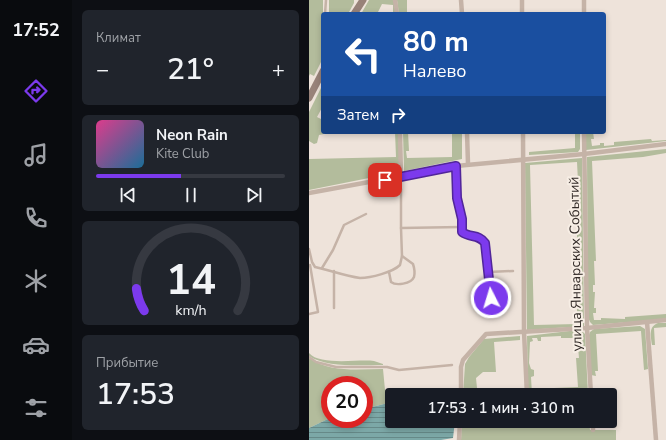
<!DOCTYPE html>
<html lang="ru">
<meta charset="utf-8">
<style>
:root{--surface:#171b24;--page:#20242c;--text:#f1f3f6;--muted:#9ea1a6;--line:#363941;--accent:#7c3aed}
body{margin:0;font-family:"Nunito Sans",sans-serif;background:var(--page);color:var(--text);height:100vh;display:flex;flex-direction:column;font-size:15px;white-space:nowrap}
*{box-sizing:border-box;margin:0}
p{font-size:13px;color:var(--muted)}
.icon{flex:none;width:22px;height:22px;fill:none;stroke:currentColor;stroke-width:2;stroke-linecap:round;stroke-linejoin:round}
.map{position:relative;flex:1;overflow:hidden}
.side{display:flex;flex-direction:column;gap:10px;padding:10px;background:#0d0f14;width:237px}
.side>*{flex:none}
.guide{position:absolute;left:12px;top:12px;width:285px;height:122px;border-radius:4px;box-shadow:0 2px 6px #0003;background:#1a4fa0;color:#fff;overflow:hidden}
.speed{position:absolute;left:12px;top:376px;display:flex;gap:8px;font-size:20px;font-weight:700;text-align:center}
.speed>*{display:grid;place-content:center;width:52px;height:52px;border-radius:50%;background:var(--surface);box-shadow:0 2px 6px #0003;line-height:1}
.speed .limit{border:6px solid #d22;background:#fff;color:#111}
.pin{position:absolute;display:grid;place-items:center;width:34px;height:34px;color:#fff;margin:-17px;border-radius:8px;box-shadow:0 2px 6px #0006}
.me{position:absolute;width:44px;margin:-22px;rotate:355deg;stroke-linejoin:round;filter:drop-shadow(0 0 3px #0008)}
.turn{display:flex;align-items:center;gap:14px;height:84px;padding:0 16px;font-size:18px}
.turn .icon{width:52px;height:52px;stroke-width:2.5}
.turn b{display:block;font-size:28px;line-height:34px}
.then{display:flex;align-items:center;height:38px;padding:0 16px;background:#0003;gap:8px;font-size:15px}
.big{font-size:30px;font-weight:600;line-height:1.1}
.side .card{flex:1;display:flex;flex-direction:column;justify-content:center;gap:6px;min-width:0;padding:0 14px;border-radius:6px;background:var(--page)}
.side .dial{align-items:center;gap:0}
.dial svg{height:104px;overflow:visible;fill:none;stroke:var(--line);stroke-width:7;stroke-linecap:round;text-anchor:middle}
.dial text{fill:var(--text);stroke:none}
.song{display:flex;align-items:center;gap:12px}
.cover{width:48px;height:48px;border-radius:6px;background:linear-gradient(135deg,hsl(330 70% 55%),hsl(200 70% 35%))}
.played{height:4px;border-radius:2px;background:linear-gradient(90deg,var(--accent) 45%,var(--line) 45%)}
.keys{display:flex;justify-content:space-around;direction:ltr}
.heat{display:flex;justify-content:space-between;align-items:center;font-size:22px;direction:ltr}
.trip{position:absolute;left:76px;top:388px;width:232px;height:40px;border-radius:4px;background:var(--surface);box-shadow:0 2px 6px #0003;font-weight:600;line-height:40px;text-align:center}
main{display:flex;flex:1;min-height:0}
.menu{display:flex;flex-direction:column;width:72px;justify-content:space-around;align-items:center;background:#090b0e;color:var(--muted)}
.menu .icon{width:28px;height:28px}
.menu .active{color:var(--accent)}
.menu b{font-size:18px;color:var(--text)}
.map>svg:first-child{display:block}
.green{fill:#b3bc9c;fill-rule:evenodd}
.water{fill:url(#water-rules)}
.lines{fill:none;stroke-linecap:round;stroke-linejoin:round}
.lane{stroke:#c5b3a7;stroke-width:2.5}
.street{stroke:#c5b3a7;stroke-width:4.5}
.secondary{stroke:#988279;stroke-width:7}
.route-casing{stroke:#51269a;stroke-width:10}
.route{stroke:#7c3aed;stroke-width:7}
.labels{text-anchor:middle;stroke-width:4;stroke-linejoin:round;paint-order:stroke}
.street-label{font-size:14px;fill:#322a27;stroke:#f7eee5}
</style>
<main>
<nav class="menu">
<b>17:52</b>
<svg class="icon active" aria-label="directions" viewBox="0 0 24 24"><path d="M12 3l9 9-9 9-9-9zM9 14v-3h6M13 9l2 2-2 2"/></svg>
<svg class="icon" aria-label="music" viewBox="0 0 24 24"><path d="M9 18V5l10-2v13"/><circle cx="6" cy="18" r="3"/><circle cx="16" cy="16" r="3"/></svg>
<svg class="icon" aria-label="phone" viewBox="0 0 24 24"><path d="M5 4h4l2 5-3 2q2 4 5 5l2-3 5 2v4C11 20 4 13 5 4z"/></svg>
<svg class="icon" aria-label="climate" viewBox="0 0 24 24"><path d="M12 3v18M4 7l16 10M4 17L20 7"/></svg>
<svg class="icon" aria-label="car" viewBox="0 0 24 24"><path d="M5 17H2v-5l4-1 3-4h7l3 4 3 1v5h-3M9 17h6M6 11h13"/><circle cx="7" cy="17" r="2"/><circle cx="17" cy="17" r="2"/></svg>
<svg class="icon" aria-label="filters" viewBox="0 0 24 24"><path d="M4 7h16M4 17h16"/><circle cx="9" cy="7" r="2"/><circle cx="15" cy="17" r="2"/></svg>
</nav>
<section class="side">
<div class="card"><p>Климат</p>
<div class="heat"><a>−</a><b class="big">21°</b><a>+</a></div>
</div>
<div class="card">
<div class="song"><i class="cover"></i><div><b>Neon Rain</b><p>Kite Club</p></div></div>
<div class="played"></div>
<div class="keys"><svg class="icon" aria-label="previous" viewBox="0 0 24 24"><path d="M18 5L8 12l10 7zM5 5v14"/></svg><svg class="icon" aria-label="pause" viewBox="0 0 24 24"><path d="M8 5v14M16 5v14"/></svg><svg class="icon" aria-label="next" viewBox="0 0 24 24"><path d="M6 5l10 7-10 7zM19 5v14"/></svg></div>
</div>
<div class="card dial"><svg viewBox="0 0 100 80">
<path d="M14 69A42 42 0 1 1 86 69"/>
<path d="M14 69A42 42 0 0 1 8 52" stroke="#7c3aed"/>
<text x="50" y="56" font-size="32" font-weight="700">14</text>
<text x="50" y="72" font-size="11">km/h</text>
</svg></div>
<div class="card"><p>Прибытие</p><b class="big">17:53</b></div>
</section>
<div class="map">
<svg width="357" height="440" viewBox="0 0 357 440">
<defs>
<pattern id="water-rules" width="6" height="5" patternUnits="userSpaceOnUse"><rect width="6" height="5" fill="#7ca8a7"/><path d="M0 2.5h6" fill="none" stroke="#668988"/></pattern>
</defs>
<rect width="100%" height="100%" fill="#eee3da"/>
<g class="green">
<path d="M0 0H14V58L5 76 1 74 0 76Z"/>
<path d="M20 0H45V3L39 14H20Z"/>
<path d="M60 0H85L87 14H84V5L73 4 68 14H52Z"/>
<path d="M88 0H98V14H90Z"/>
<path d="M14 84V106L8 117 14 120V132H15V134L10 135 8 143 5 144 0 141V112Z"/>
<path d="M86 132H90V172L0 190V159L87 157Z"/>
<path d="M94 132H99L100 151H97L98 158 143 157V132H153V159L95 171Z"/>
<path d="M266 132H271V149L269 152 220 155V152L266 148Z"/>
<path d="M277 132H284L285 139H282L283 146 291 145V143H295V146L305 145V142L342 139 343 141 357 140V141L277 150Z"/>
<path d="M357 149V153L334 157 283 161 287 261H285L286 285H284V292H286L285 308H287V313H284L285 320H292V318L316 319V317L357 314V319L284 325 281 322 279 317 278 157Z"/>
<path d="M273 158 275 326 218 330 216 163ZM268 162 269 182 268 213V324L225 325 221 165Z"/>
<path d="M349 323H357V327L345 328 346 345H343C342 336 339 327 349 323Z"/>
<path d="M331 326 336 329 339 369 335 370 332 331 287 334 289 371H286L287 376 282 375 280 335 281 332 285 329Z"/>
<path d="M269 330 273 331 276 334 279 395H235L245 394V388L269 387 267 358H270L269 347H271V338H252V336L232 337V341H229L228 338H223L224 341 221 342 220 363 222 369 225 370V376L222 377 223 395H208H213V390L219 389 218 336Z"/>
<path d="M211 336V340L185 342 187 372H174L167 378 168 388H188V395H154L156 364 160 357 175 339Z"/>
<path d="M0 353C11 366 49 359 65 361 68 362 71 363 74 364V365C52 365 18 368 0 356Z"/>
<path d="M0 358C22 373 49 369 74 369L76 390 150 388V395H83V402L55 409V385H21V418L0 428Z"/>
<path d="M153 421H280L281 430H307V440H152Z"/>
</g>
<path class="water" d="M83 402V421H146L144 438 132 440H0V428L21 418V419H55V409Z"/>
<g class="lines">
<g class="lane">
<path d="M16 14 17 0"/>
<path d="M147 166 148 198 153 219V232C161 238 170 234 176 243L182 298"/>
<path d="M92 228V189"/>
<path d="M0 249 3 262 6 267C20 270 36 276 51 278 62 278 84 272 91 265L93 256 92 228 152 227"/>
<path d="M13 268 24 250 35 225 57 214"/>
<path d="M80 272 82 282C87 286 102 284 105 277 106 273 105 267 104 264L93 256"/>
<path d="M179 272 204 271"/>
<path d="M25 308V271"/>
<path d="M0 314 9 312 1 265"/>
<path d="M0 357 7 362 27 367H78L90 370 143 365"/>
</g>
<g class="street">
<path d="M86 0 88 14"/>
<path d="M152 0 153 14"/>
<path d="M213 0V14"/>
<path d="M275 14V0"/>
<path d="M91 132 92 177"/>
<path d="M158 132 159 164"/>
<path d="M214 132 215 332 218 395"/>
<path d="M275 132 278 328 282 395"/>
<path d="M0 193 147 166 275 154 357 144"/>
<path d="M338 322 347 440"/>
<path d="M152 395V367L154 360 177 334 278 328 357 320"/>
<path d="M284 421V430"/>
<path d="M150 440 151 421"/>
</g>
<g class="secondary">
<path d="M45 14 54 0"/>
<path d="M0 98 14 71"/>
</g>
</g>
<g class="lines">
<defs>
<path id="route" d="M76 180 147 166 148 198 153 219V232C161 238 170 234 176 243L182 298"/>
</defs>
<use href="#route" class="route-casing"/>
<use href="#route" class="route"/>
</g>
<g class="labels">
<g class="street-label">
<text transform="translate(266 264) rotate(-91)" y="5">улица Январских Событий</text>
</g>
</g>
</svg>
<div class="speed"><div class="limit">20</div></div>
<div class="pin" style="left:76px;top:180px;background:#d93025"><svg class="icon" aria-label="arrive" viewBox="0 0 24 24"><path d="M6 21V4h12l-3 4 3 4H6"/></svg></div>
<svg class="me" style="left:182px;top:298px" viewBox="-20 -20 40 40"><circle r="17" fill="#7c3aed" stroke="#fff" stroke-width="3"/><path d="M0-11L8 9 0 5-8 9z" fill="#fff"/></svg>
<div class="trip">17:53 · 1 мин · 310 m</div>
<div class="guide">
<div class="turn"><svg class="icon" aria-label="left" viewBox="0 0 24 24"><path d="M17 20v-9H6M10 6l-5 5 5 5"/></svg><div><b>80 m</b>Налево</div></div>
<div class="then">Затем<svg class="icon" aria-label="right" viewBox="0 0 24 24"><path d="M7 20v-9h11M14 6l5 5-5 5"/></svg></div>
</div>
</div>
</main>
